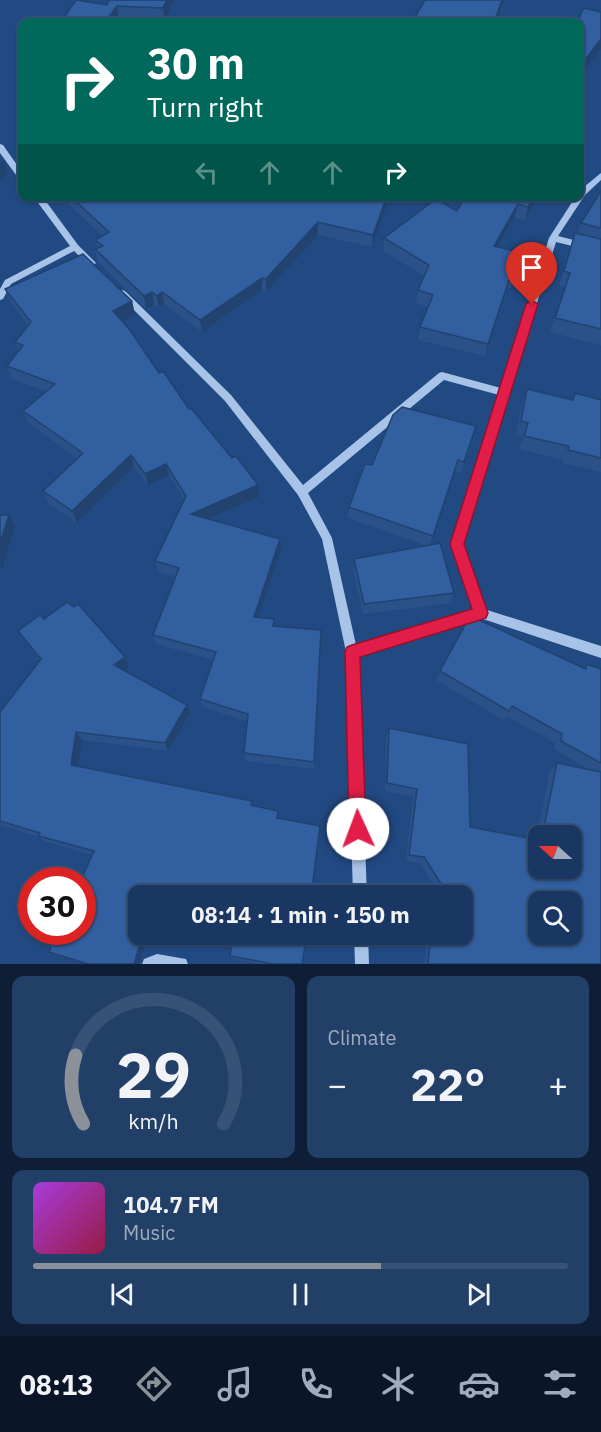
<!DOCTYPE html>
<meta charset="utf-8">
<style>
:root{--surface:#193762;--page:#223f68;--text:#f1f3f6;--muted:#9facbe;--line:#375177;--accent:#8c9099}
body{margin:0;font-family:"IBM Plex Sans",sans-serif;background:var(--page);color:var(--text);height:100vh;display:flex;flex-direction:column;font-size:22px;white-space:nowrap}
*{box-sizing:border-box;margin:0}
p{font-size:20px;color:var(--muted)}
.icon{flex:none;width:33px;height:33px;fill:none;stroke:currentColor;stroke-width:2;stroke-linecap:round;stroke-linejoin:round}
.map{position:relative;height:964px;overflow:hidden}
.sheet{display:flex;flex-direction:column;gap:12px;padding:12px;background:#0e1e36;flex:1}
.sheet>*{flex:none}
.hud{position:absolute;left:18px;top:18px;width:566px;height:183px;border-radius:12px;box-shadow:0 2px 4px #0004,0 0 0 2px var(--line);background:#00695c;color:#fff;overflow:hidden}
.needle{width:39px;rotate:291deg}
.tools{position:absolute;left:528px;top:825px;display:grid;gap:12px}
.tools a{display:grid;place-items:center;width:54px;height:54px;border-radius:12px;background:var(--surface);box-shadow:0 2px 4px #0004,0 0 0 2px var(--line);font-size:30px}
.speed{position:absolute;left:18px;top:867px;display:flex;gap:12px;font-size:30px;font-weight:700;text-align:center}
.speed>*{display:grid;place-content:center;width:78px;height:78px;border-radius:50%;background:var(--surface);box-shadow:0 2px 4px #0004,0 0 0 2px var(--line);line-height:1}
.speed .limit{border:9px solid #d22;background:#fff;color:#111}
.pin{position:absolute;display:grid;place-items:center;width:51px;height:51px;color:#fff;margin:-62px -26px;border-radius:50% 50% 50% 0;rotate:-45deg;box-shadow:0 0 6px #0007}
.pin .icon{rotate:45deg}
.me{position:absolute;width:66px;margin:-33px;rotate:358deg;stroke-linejoin:round;filter:drop-shadow(0 0 4px #0008)}
.turn{display:flex;align-items:center;gap:21px;height:126px;padding:0 30px;font-size:27px}
.turn .icon{width:78px;height:78px;stroke-width:2.5}
.turn b{display:block;font-size:42px;line-height:51px}
.lanes{display:flex;align-items:center;height:57px;padding:0 30px;background:#0003;justify-content:center;gap:30px;direction:ltr}
.lanes .off{opacity:.35}
.big{font-size:45px;font-weight:700;line-height:1.1}
.sheet .card{flex:1;display:flex;flex-direction:column;justify-content:center;gap:9px;min-width:0;padding:0 21px;border-radius:12px;background:var(--page)}
.sheet .dial{align-items:center;gap:0}
.dial svg{height:156px;overflow:visible;fill:none;stroke:var(--line);stroke-width:7;stroke-linecap:round;text-anchor:middle}
.dial text{fill:var(--text);stroke:none}
.song{display:flex;align-items:center;gap:18px}
.cover{width:72px;height:72px;border-radius:9px;background:linear-gradient(135deg,hsl(280 70% 55%),hsl(340 70% 35%))}
.played{height:6px;border-radius:3px;background:linear-gradient(90deg,var(--accent) 65%,var(--line) 65%)}
.keys{display:flex;justify-content:space-around;direction:ltr}
.heat{display:flex;justify-content:space-between;align-items:center;font-size:33px;direction:ltr}
.sheet .tiles{flex:1;display:grid;gap:12px;grid-template-columns:1fr 1fr}
.card:last-child{grid-column:span 2}
.trip{position:absolute;left:128px;top:885px;width:345px;height:60px;border-radius:12px;background:var(--surface);box-shadow:0 2px 4px #0004,0 0 0 2px var(--line);font-weight:700;line-height:60px;text-align:center}
.tab-bar{display:flex;height:96px;justify-content:space-around;align-items:center;background:#0a1627;color:var(--muted)}
.tab-bar .icon{width:42px;height:42px}
.tab-bar .on{color:var(--accent)}
.tab-bar b{font-size:27px;color:var(--text)}
.map>svg:first-child{display:block}
.lines{fill:none;stroke-linecap:round;stroke-linejoin:round}
.minor{fill:#a8c3e8;fill-rule:evenodd}
.wall{fill:#2a5289;fill-rule:evenodd}
.shaded-wall{fill:#22426f}
.building{fill:#315f9f;stroke:#22426f;stroke-width:1.5;fill-rule:evenodd}
.route{fill:#e11d48;stroke:#92132f;stroke-width:1.5}
</style>
<div class="map">
<svg width="601" height="964" viewBox="0 0 601 964">
<rect width="100%" height="100%" fill="#214982"/>
<g class="lines">
<g class="minor">
<path d="M0 144 3 145 22 172V180L19 179 0 153Z"/>
<path d="M601 173V180L585 195 558 236 601 247V253L556 242 462 544 484 609 601 646V658L480 618 358 656 367 896H353L346 652 322 539 298 495 225 401 117 293 122 290 125 291 231 395 303 485 439 373 442 372 501 388 549 238 576 196H579V191ZM444 380 499 395 452 544 473 610 356 645 332 538 308 493Z"/>
<path d="M33 196H42L78 245 96 263 92 266 89 265 74 251 11 284 3 299 0 300V289L5 280 70 246Z"/>
<path d="M354 934H368L369 964H355Z"/>
<path d="M157 954 186 959 188 964H142L144 959Z"/>
</g>
</g>
<g class="wall">
<path d="M109 0H174L165 21 119 19 107 5Z"/>
<path d="M601 191V345L550 332 565 287 559 285 575 233H578L581 223Z"/>
<path d="M60 196H390L372 247 318 235 266 292 262 290 202 332 164 304 159 308 154 305 146 309 98 262 95 249 97 248 95 240 102 236Z"/>
<path d="M538 196 525 221 514 217 497 247 523 253 511 288 507 287 485 356 418 340 420 327 428 307 416 303 418 290 424 276 383 251 384 238 457 211 486 201Z"/>
<path d="M5 289 132 301 135 315 122 321 159 373 189 409 259 497 208 519 281 550 258 617 274 619V626L321 630 314 769 245 761 244 753 247 721 202 707 200 699 213 660 156 644 153 635 176 577 158 572 155 561 184 500 169 475 148 486 134 467 77 523 48 503 43 491 77 458 28 423 23 411 46 391 12 379 7 366 19 351 15 342 28 325 10 302Z"/>
<path d="M527 389 572 400H601V472L562 463 563 460 519 449 523 437 516 435 522 403Z"/>
<path d="M476 426 461 473 455 471 430 545 454 593 451 603 363 614 353 569 354 559 427 546 348 518 349 507 372 465Z"/>
<path d="M44 619 129 667 124 671 187 705 190 713 168 751 82 740 78 766 138 896V934H149L139 964H85L56 955 49 952 82 932 93 855 46 842 39 837 0 825V712L40 660 25 641 18 631Z"/>
<path d="M586 664 601 669V964H424L428 934H462V896H441L420 863 406 861 413 797 385 791 386 737 389 728 470 827 536 839 550 771 557 763 588 769 554 749 555 743 507 716 504 720 437 681 440 671 583 668ZM538 836H572L538 868Z"/>
<path d="M208 934H308L303 964H258L232 959 230 956 232 946Z"/>
</g>
<g class="shaded-wall">
<path d="M167 0H174L165 21 163 8Z"/>
<path d="M502 0H504L496 22H494Z"/>
<path d="M117 6 119 19 117 22H105Z"/>
<path d="M601 39V48L579 77V68Z"/>
<path d="M4 160 8 174 0 179V163Z"/>
<path d="M387 196H390L372 247 373 235Z"/>
<path d="M534 196H538L525 221 528 207Z"/>
<path d="M518 204 514 217 491 259 494 246Z"/>
<path d="M318 222V235L266 292V279Z"/>
<path d="M523 253 519 266 511 288 515 275Z"/>
<path d="M511 274 507 287 485 356 488 344Z"/>
<path d="M262 278V290L202 332 200 320Z"/>
<path d="M152 292 154 305 146 309 144 296Z"/>
<path d="M162 292 164 304 159 308 157 296Z"/>
<path d="M132 301 135 315 116 324 113 311Z"/>
<path d="M131 455 134 467 77 523 72 511Z"/>
<path d="M458 460 455 471 430 547 433 536Z"/>
<path d="M166 464 169 475 148 486 145 474Z"/>
<path d="M258 485 259 497 193 525 191 514Z"/>
<path d="M9 515 15 526 1 571 0 543Z"/>
<path d="M280 539 281 550 255 627 254 617Z"/>
<path d="M125 657 129 667 119 675 114 665Z"/>
<path d="M187 705 190 713 168 751 165 743Z"/>
<path d="M76 732 82 740 77 772 71 765Z"/>
<path d="M143 934H149L139 964H134Z"/>
</g>
<g class="building">
<path d="M76 0 107 5 109 0H167L163 8 117 6 105 22H61Z"/>
<path d="M425 0H502L494 22H412Z"/>
<path d="M584 8 601 12V39L579 68V22H577Z"/>
<path d="M601 191V228L581 223Z"/>
<path d="M70 196H387L373 235 318 222 266 279 262 278 200 320 162 292 157 296 152 292 144 296 95 249 103 246 95 240 109 232Z"/>
<path d="M465 196H485L486 201 489 196H534L528 207 518 204 494 246 523 253 515 275 511 274 488 344 420 327 433 295 418 290 429 265 384 238 436 199 457 211Z"/>
<path d="M575 233 601 239V329L555 318 570 273 564 271Z"/>
<path d="M83 254 132 301 113 311 130 330 159 373 163 371 189 409 191 408 232 458 236 456 258 485 191 514 280 539 254 617 274 619 273 626 321 630 314 762 244 753 248 714 200 699 216 652 153 635 179 568 155 561 186 496 166 464 145 474 131 455 72 511 43 491 83 453 23 411 55 384 7 366 23 345 15 342 31 322 5 289Z"/>
<path d="M527 389 573 400 575 393 601 400V458L568 450 569 446 524 436 528 423 521 421Z"/>
<path d="M402 407 476 426 464 462 458 460 433 536 349 507 365 464 372 465 393 415Z"/>
<path d="M0 515H9L0 543Z"/>
<path d="M440 543 454 593 364 604 354 559Z"/>
<path d="M67 602 74 607 78 604 125 657 114 665 187 705 165 743 76 732 71 765 252 801 251 805 278 811 277 818 320 826 311 896H138V934H143L134 964H88L49 952 57 932H82V880H81L94 851 39 836 40 833 0 821V712L41 659 18 631 40 615 44 619Z"/>
<path d="M470 616 586 669V664L601 669V763L561 741 562 734 512 706 509 711 440 671Z"/>
<path d="M389 728 468 744 470 827 538 840V868H572V836H542L557 763 601 772V964H428L431 934H462V929L472 931 462 916V896H449L424 857 409 855 417 789 387 783ZM538 902H572V934H538Z"/>
<path d="M213 934H307L302 964H273L230 956 232 944Z"/>
</g>
<path class="route" d="M532 300 538 304 464 544 488 613 486 618 480 620 360 657 366 829 364 835 358 838 352 835 349 829 345 652 347 647 352 645 472 609 450 544 526 304Z"/>
</svg>
<div class="tools">
<a><svg class="needle" viewBox="-14 -14 28 28"><path d="M0-13l5 13h-10z" fill="#e53935"/><path d="M0 13l5-13h-10z" fill="#9facbe"/></svg></a>
<a><svg class="icon" aria-label="search" viewBox="0 0 24 24"><circle cx="10" cy="10" r="6"/><path d="M15 15l6 6"/></svg></a>
</div>
<div class="speed"><div class="limit">30</div></div>
<div class="pin" style="left:532px;top:304px;background:#d93025"><svg class="icon" aria-label="arrive" viewBox="0 0 24 24"><path d="M6 21V4h12l-3 4 3 4H6"/></svg></div>
<svg class="me" style="left:358px;top:829px" viewBox="-20 -20 40 40"><circle r="19" fill="#fff"/><path d="M0-13L10 11 0 6-10 11z" fill="#e11d48"/></svg>
<div class="trip">08:14 · 1 min · 150 m</div>
<div class="hud">
<div class="turn"><svg class="icon" aria-label="right" viewBox="0 0 24 24"><path d="M7 20v-9h11M14 6l5 5-5 5"/></svg><div><b>30 m</b>Turn right</div></div>
<div class="lanes"><svg class="icon off" aria-label="left" viewBox="0 0 24 24"><path d="M17 20v-9H6M10 6l-5 5 5 5"/></svg><svg class="icon off" aria-label="ahead" viewBox="0 0 24 24"><path d="M12 20V5M6 11l6-6 6 6"/></svg><svg class="icon off" aria-label="ahead" viewBox="0 0 24 24"><path d="M12 20V5M6 11l6-6 6 6"/></svg><svg class="icon" aria-label="right" viewBox="0 0 24 24"><path d="M7 20v-9h11M14 6l5 5-5 5"/></svg></div>
</div>
</div>
<section class="sheet">
<div class="tiles">
<div class="card dial"><svg viewBox="0 0 100 80">
<path d="M14 69A42 42 0 1 1 86 69"/>
<path d="M14 69A42 42 0 0 1 10 34" stroke="#8c9099"/>
<text x="50" y="56" font-size="32" font-weight="700">29</text>
<text x="50" y="72" font-size="11">km/h</text>
</svg></div>
<div class="card"><p>Climate</p>
<div class="heat"><a>−</a><b class="big">22°</b><a>+</a></div>
</div>
<div class="card">
<div class="song"><i class="cover"></i><div><b>104.7 FM</b><p>Music</p></div></div>
<div class="played"></div>
<div class="keys"><svg class="icon" aria-label="previous" viewBox="0 0 24 24"><path d="M18 5L8 12l10 7zM5 5v14"/></svg><svg class="icon" aria-label="pause" viewBox="0 0 24 24"><path d="M8 5v14M16 5v14"/></svg><svg class="icon" aria-label="next" viewBox="0 0 24 24"><path d="M6 5l10 7-10 7zM19 5v14"/></svg></div>
</div>
</div>
</section>
<nav class="tab-bar">
<b>08:13</b>
<svg class="icon on" aria-label="directions" viewBox="0 0 24 24"><path d="M12 3l9 9-9 9-9-9zM9 14v-3h6M13 9l2 2-2 2"/></svg>
<svg class="icon" aria-label="music" viewBox="0 0 24 24"><path d="M9 18V5l10-2v13"/><circle cx="6" cy="18" r="3"/><circle cx="16" cy="16" r="3"/></svg>
<svg class="icon" aria-label="phone" viewBox="0 0 24 24"><path d="M5 4h4l2 5-3 2q2 4 5 5l2-3 5 2v4C11 20 4 13 5 4z"/></svg>
<svg class="icon" aria-label="climate" viewBox="0 0 24 24"><path d="M12 3v18M4 7l16 10M4 17L20 7"/></svg>
<svg class="icon" aria-label="car" viewBox="0 0 24 24"><path d="M5 17H2v-5l4-1 3-4h7l3 4 3 1v5h-3M9 17h6M6 11h13"/><circle cx="7" cy="17" r="2"/><circle cx="17" cy="17" r="2"/></svg>
<svg class="icon" aria-label="filters" viewBox="0 0 24 24"><path d="M4 7h16M4 17h16"/><circle cx="9" cy="7" r="2"/><circle cx="15" cy="17" r="2"/></svg>
</nav>
